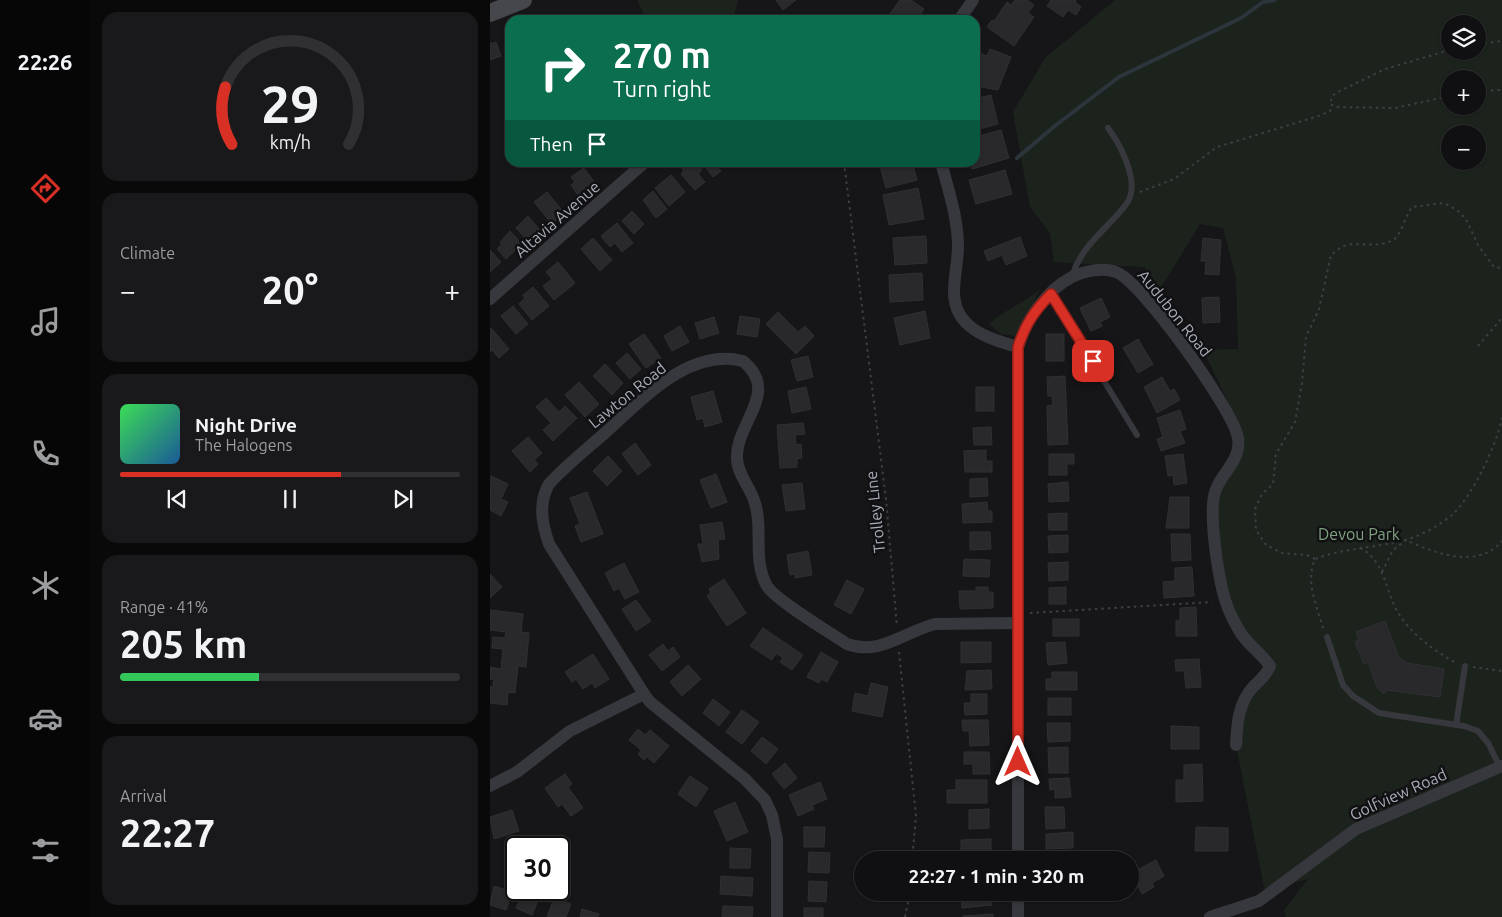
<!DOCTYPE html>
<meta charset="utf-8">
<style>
:root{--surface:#101012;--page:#19191b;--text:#f1f3f6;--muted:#9c9d9f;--line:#303032;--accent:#d93025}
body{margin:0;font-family:Ubuntu,sans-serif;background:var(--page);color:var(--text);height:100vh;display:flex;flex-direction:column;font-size:19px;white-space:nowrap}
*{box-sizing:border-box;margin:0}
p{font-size:16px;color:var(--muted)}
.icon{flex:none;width:28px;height:28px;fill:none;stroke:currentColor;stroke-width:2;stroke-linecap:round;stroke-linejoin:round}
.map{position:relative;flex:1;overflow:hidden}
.panel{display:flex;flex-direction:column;gap:12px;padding:12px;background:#09090a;width:400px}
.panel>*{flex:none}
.top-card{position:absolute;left:15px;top:15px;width:475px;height:152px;border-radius:15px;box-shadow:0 1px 4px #0004,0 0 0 1px var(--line);background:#0b6e4f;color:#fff;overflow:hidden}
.tools{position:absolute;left:951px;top:15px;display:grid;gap:10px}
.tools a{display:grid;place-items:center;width:45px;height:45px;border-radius:50%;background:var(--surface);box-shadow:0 1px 4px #0004,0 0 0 1px var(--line);font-size:25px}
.speed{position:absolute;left:15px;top:836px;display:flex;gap:10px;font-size:25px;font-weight:700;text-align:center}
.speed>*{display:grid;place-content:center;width:65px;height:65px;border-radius:50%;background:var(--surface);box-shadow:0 1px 4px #0004,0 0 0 1px var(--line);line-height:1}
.speed .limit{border:2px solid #111;border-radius:8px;background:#fff;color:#111}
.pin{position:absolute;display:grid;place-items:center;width:42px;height:42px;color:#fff;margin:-21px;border-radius:10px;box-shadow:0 2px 8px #0006}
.me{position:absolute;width:55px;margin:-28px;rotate:0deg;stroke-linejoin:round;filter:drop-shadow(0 0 4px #0008)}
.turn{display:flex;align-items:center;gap:18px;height:105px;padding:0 25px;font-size:22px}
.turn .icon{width:65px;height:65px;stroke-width:2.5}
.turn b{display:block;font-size:35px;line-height:42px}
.then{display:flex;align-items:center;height:48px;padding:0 25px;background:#0003;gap:10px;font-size:19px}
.big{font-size:38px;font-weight:700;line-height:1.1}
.panel .card{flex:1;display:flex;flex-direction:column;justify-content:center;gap:8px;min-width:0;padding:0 18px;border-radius:15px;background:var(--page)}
.panel .dial{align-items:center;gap:0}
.dial svg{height:130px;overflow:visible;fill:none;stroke:var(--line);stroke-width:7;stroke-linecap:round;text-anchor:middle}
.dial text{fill:var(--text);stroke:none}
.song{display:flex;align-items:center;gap:15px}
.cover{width:60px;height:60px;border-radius:8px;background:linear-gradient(135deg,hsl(130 70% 55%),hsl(210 70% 35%))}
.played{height:5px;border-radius:2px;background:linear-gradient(90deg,var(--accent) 65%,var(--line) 65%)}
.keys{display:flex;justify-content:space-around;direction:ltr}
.heat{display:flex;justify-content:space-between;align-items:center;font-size:28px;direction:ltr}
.charge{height:8px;border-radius:4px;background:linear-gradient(90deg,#34c759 41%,var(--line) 0)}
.trip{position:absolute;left:364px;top:851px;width:285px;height:50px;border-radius:25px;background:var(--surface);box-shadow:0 1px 4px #0004,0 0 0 1px var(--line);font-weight:700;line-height:50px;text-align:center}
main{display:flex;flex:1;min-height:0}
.dock{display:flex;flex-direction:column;width:90px;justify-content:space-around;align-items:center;background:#060607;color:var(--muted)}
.dock .icon{width:35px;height:35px}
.dock .selected{color:var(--accent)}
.dock b{font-size:22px;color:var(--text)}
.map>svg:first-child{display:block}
.green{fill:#1c231d;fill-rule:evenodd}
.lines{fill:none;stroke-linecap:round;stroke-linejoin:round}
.stream{stroke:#2c353c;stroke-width:4}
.building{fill:#29292c;stroke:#303034}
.path{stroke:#3d3f44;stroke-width:2;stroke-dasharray:2.5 4;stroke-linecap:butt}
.service{stroke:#37383d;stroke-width:6}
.minor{stroke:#37383d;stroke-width:12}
.secondary{stroke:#45474d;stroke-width:18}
.route-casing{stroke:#8d1f18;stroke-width:12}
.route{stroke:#d93025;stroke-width:9}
.labels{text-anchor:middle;stroke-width:5;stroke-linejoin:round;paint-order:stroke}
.street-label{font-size:16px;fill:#a8adb8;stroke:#111113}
.park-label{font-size:16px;fill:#7fa381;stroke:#111113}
</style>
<main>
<nav class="dock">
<b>22:26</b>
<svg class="icon selected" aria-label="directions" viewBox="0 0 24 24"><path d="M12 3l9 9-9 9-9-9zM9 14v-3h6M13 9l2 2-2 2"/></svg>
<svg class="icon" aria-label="music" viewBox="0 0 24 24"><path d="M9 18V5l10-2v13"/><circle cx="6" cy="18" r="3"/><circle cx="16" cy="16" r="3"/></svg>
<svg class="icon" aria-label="phone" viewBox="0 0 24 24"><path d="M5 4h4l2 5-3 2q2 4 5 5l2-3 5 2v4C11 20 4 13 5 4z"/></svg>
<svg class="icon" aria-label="climate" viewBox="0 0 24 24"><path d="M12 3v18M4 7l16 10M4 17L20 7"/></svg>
<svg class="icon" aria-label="car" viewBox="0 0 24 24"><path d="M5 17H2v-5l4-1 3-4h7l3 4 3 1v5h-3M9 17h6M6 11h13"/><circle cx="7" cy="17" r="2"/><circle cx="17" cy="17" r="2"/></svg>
<svg class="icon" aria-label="filters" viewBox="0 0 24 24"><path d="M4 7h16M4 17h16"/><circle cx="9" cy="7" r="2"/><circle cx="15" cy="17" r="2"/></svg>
</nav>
<section class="panel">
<div class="card dial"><svg viewBox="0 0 100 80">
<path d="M14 69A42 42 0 1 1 86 69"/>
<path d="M14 69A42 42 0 0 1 10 34" stroke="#d93025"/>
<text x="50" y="56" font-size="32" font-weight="700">29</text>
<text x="50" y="72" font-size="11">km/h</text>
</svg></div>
<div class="card"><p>Climate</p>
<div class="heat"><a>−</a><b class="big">20°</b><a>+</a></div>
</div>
<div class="card">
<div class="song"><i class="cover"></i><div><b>Night Drive</b><p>The Halogens</p></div></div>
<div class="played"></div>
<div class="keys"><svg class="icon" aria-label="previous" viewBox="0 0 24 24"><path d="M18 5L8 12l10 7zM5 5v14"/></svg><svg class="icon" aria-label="pause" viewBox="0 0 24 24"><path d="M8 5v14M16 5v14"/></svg><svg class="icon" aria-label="next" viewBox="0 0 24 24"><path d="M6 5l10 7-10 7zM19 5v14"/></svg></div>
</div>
<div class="card"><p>Range · 41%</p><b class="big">205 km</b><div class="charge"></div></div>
<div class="card"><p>Arrival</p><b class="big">22:27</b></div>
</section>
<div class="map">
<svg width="1012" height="917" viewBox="0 0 1012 917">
<rect width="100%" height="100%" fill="#161618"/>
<g class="green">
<path d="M147 0H248L244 15 227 20H156Z"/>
<path d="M625 0H1012V917H796L794 910 818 879 793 885 776 897 746 745 751 707 780 666 738 608 722 509 746 458 752 430 713 350 748 349 746 278 733 228 710 224 670 289 654 267 564 262 560 233 540 207 523 112 555 58ZM960 24H988V51H960ZM960 79H988V106H960ZM960 134H988V161H960Z"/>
<path d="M550 290 526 336 511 334 499 324C515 310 533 303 550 290Z"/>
</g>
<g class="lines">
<path class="stream" d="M527 158 566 125 629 77 751 18 773 2 785 0"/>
</g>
<g class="building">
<path d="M286 0H306L293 10Z"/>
<path d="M410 0H421L434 9 426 20H400L397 18Z"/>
<path d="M525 0H537L544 5 538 13 544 17 524 46 497 27 502 20 504 21 517 2 521 5Z"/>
<path d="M561 0H586L585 2 591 7 586 15 578 10 573 17 557 6Z"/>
<path d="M0 42 1 44 6 42 11 56 0 60Z"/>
<path d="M500 49 521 57 508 90 485 86V51L497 56Z"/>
<path d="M501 95 508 124 485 130V99Z"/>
<path d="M511 130 519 158 482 169 480 162H485V137Z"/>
<path d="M194 162H206L212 170 208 174 215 182 205 190 191 174 194 171 190 166Z"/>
<path d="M222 162 231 171 223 177 216 168Z"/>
<path d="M389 162H422L427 180 396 188Z"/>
<path d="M94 168 105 183 88 195 81 185 85 182 81 177Z"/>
<path d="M515 170 522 194 486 204 479 180Z"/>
<path d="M181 175 195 192 179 206 165 188Z"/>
<path d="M428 188 434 219 399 225 393 195Z"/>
<path d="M163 191 177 209 166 218 153 200Z"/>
<path d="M57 192 74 213 62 224 44 202Z"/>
<path d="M142 211 154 224 144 234 132 221Z"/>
<path d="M38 216 49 229 37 240 26 228Z"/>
<path d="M127 223 143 243 132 252 125 243 120 247 111 236Z"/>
<path d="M20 231 32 244 16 259 7 249 12 244 10 242Z"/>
<path d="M436 236 437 263 405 265 403 238Z"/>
<path d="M530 237 537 256 516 265 512 255 498 261 494 251Z"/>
<path d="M103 238 122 260 110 271 91 249Z"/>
<path d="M713 238 731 240 729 275 715 274 716 261H711Z"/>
<path d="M0 250 11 262 0 272Z"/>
<path d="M68 262 85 283 64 300 53 286 62 279 56 272Z"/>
<path d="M432 273 433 300 400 302 399 275Z"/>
<path d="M43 287 59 306 42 320 29 304 35 298 33 295Z"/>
<path d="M729 297 730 322 713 323 712 298Z"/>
<path d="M611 298 620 317 610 322 612 326 601 331 590 308Z"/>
<path d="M23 306 38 324 26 334 11 316Z"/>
<path d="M435 311 440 338 410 345 404 318Z"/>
<path d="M288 312 308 332 315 326 324 336 306 354 276 324Z"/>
<path d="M250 316 270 319 267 337 247 334Z"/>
<path d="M224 317 229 333 210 339 205 323Z"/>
<path d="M190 326 199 342 182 351 174 336Z"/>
<path d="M1 328 19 349 9 358 2 350 0 352Z"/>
<path d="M154 334 171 358 156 368 139 344Z"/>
<rect x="556" y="334" width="18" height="27"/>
<path d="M648 339 663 364 648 373 633 348Z"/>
<path d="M137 353 151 369 140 379 126 363Z"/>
<path d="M318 356 323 377 307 381 301 360Z"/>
<path d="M115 364 133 383 122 395 103 376Z"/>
<path d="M575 376 578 444 558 445 557 406 563 405 562 396H558L557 377Z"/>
<path d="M672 377 680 391 684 389 690 400 667 413 654 387Z"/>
<path d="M89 382 109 404 95 417 75 395Z"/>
<path d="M316 387 321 409 302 413 298 391Z"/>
<rect x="486" y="387" width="18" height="24"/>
<path d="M223 391 232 422 215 427 213 418 207 420 201 397Z"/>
<path d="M56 398 69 412 75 406 87 418 63 441 53 430 61 423 46 407Z"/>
<path d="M690 410 696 429 690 431 695 443 671 451 667 439 673 437 667 418Z"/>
<path d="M313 423 315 434 305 435 306 445 311 444 312 458 307 459V467L290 468 287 425Z"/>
<path d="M501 427 502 445H484L483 428Z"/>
<path d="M38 437 52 453 44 460 48 464 40 472 22 451Z"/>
<path d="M145 443 161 465 148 475 132 454Z"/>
<path d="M496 450V461H502V472H475L474 451Z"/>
<path d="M559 454H584V464H577V475H559Z"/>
<path d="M693 454 697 483 684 485 683 475 678 476 675 456Z"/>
<path d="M118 456 132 471 117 486 103 471Z"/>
<path d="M226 474 237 502 221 508 210 480Z"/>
<path d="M1 476 18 484 11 499 18 502 11 516 0 510Z"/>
<path d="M497 478 498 496 480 497V479Z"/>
<path d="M578 482 579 501 559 502 558 484Z"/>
<path d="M312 483 315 509 296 511 292 485Z"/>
<path d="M97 492 113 534 91 542 85 526 90 524 80 498Z"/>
<path d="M680 497H699V528H676Z"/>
<path d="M497 502 498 511H502V522L473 523 472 504Z"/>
<path d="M577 513V530H559L558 514Z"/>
<path d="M232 522 235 539 228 540 229 559 212 562 208 544H213L210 525Z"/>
<path d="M480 532H500L501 549 480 550Z"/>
<path d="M681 534H700L701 560 682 561Z"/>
<path d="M578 535V552L559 553 558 536Z"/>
<path d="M318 551 322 575 305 578V574L300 575 297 555Z"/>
<path d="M474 559 500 560 499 577 473 576Z"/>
<path d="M578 562V580L559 581 558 563Z"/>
<path d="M134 563 149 592 135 599 129 588 124 591 115 573Z"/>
<path d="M702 567 704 596 674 598 673 582 685 581V568Z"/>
<path d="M0 574 12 587 0 598Z"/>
<path d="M234 579 256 613 237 626 217 596 221 593 219 589Z"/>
<path d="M357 580 374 589 361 614 344 605Z"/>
<path d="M486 587H498V592H503V608L470 609 469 591H486Z"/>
<path d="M576 587V604H559V588Z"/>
<path d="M146 600 161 621 146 631 132 609Z"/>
<path d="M706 607 707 636H686V621L690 620V608Z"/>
<path d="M0 610 33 614 31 632 39 633 36 667 28 666 25 693 18 692 17 705 0 703V687H3L4 680 0 679V667L11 669 13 649 2 648 3 637 15 638 16 632 0 630Z"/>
<rect x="563" y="619" width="26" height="17"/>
<path d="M895 621 909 658 917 663 954 669 950 697 897 690 894 694 888 689 878 662 874 664 865 642 869 640 866 632Z"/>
<path d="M273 628 313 655 302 670 290 662 293 658 286 653 282 660 260 646Z"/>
<path d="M471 642H501V662L471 663Z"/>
<path d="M575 642 577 663 558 665 556 643Z"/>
<path d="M173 644 178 651 183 647 190 657 172 671 159 655Z"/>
<path d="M331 652 348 662 337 682 331 679 329 683 317 677Z"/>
<path d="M103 654 119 679 105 688 102 683 93 689 86 679 82 682 75 672Z"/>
<path d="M709 659 711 687 696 688 694 671H686L685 660Z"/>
<path d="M198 665 211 679 192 696 180 682Z"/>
<path d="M501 670 502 689 475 690 477 671Z"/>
<path d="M562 672H587V690H556V679H562Z"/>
<path d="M381 683 398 687 392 717 362 711 365 693 378 696Z"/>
<path d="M481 694H497V714L475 715 474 703H481Z"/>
<rect x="558" y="698" width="23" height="17"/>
<path d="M223 699 240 712 229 726 213 713Z"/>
<path d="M252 710 269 722 252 744 236 732Z"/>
<path d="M472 720H498L499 745 480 746 479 731H473Z"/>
<path d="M557 723H580V741L558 742Z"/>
<path d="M681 726 709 727V749H681Z"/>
<path d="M148 729 155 735 160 730 179 746 164 763 157 757 154 760 148 754 151 750 139 740Z"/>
<path d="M272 737 288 749 276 764 261 751Z"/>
<path d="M578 747V773H559L558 748Z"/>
<path d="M474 752H499L500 774H483V764H474Z"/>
<path d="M295 763 307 778 294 789 282 774Z"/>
<path d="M712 764 713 801 686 802V780H694V765Z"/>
<path d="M75 774 82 784 78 787 93 808 81 816 72 804 68 807 55 788Z"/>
<path d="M200 776 218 788 206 807 188 794Z"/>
<path d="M579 778 581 797 565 798V789L560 790 559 779Z"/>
<path d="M466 780H497V803H457V790H466Z"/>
<path d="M330 782 337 799 322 805 324 809 308 816 299 795Z"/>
<path d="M245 802 258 832 237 841 224 811Z"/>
<path d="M555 807H574L575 828 556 829Z"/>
<path d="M499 809V828L479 829V810Z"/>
<path d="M22 810 29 831 4 839 0 817Z"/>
<path d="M314 827H335L334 847H314Z"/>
<path d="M706 827 738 828V851H705Z"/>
<path d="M583 832V848L556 849V834Z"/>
<path d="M501 839V855L471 856V840Z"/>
<path d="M240 848 261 849 260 868H240Z"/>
<path d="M319 852 340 853 339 873 318 872Z"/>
<path d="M666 860 674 876 662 883 664 887 652 894 648 886 640 890V874Z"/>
<path d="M231 876 263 878 262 896 230 894Z"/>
<path d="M319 881 337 882 336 902 318 901Z"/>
<path d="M4 886 22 892 16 910 0 905Z"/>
<path d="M33 892 49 898 42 915 26 908Z"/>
<path d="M471 892H501L502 905 472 908Z"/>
<path d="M64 898 81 904 76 917H57Z"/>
<path d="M233 906 263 907 262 917H232Z"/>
<rect x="314" y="908" width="19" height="9"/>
<path d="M92 909 109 914 108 917H90Z"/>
<path d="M503 914V917H473V916Z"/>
</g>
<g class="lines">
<g class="path">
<path d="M988 44 1012 41"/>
<path d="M960 50 895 69 846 93 842 96 840 104 846 107 905 108 960 96"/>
<path d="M988 91 1012 90"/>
<path d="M354 162 396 499 407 627"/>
<path d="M650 192 684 179 727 147 832 115 845 108"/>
<path d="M988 346 1012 318"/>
<path d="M870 548C894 560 895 588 906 609 919 633 943 650 966 663"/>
<path d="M825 559 817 555 792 553 776 545 766 530 765 509 772 494 783 484 786 454 805 422 812 383 816 337 829 309 841 255C845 252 849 248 854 246 866 241 887 249 903 240 911 236 915 216 922 207L954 203 967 210 976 219 988 245 1004 267 1012 268"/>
<path d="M892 572 903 550 916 540C944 553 988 570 1012 541"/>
<path d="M540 613 722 602"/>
<path d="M833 628C827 607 815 581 825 559 854 548 885 548 914 540 929 537 950 525 962 515 982 497 1007 444 1012 418"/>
<path d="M409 652 426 816 422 860"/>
<path d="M983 667 1012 671"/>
<path d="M415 917 420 892"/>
</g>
<g class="service">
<path d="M582 276C592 244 619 228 637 203 651 183 630 144 618 128"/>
<path d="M561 294 647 435"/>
<path d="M837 637 853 685 863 696 889 713 974 726 988 731 998 743 1010 767"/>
<path d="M966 725 975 666"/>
</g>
<g class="minor">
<path d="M469 20 483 0"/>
<path d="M451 162C458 189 468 218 468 246 468 261 464 277 464 292 464 329 500 339 528 347"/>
<path d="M0 299 155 162"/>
<path d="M0 786 27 772 80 731 154 694"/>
<path d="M528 860V347C537 319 555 291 582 277 594 271 614 267 626 272 652 282 739 405 747 434 754 457 734 470 726 489 717 510 729 586 738 608 741 616 746 625 750 632 758 645 771 653 780 666 776 676 770 680 763 687 748 703 747 725 746 745"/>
<path d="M528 892V917"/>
<path d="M287 917V839L282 815 275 800 255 779 160 702 154 694 59 544C52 524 48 503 59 484 76 465 97 449 116 432 152 400 199 347 253 361 291 392 246 422 247 458 247 473 259 486 264 500 274 528 262 560 277 586 285 600 341 633 357 644 390 656 414 632 445 624L528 623"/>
<path d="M720 917 769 901 866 829 1012 766"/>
</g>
<path class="secondary" d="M0 13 33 0"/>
</g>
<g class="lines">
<defs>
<path id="route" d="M528 762V347C535 325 544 311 561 294L603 361"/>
</defs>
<use href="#route" class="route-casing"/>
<use href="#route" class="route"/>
</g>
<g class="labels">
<g class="street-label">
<text transform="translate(67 219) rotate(-41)" y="6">Altavia Avenue</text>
<text transform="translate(685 313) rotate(51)" y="6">Audubon Road</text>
<text transform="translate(137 395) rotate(-39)" y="6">Lawton Road</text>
<text transform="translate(385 512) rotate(-96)" y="6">Trolley Line</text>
<text transform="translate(908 794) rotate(-24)" y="6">Golfview Road</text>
</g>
<g class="park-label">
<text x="869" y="540">Devou Park</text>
</g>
</g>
</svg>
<div class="tools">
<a><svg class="icon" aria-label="layers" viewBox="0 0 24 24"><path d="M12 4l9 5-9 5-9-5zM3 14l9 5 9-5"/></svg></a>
<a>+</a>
<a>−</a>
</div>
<div class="speed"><div class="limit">30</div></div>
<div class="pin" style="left:603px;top:361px;background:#d93025"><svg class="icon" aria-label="arrive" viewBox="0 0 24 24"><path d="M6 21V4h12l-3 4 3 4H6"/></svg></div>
<svg class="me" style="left:528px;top:762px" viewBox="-20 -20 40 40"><path d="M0-17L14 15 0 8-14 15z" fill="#d93025" stroke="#fff" stroke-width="4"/></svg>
<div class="trip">22:27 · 1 min · 320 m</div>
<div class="top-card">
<div class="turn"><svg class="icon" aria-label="right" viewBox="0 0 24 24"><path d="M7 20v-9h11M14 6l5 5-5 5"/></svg><div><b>270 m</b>Turn right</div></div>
<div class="then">Then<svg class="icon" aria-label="arrive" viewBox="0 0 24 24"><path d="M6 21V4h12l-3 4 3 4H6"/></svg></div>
</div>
</div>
</main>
